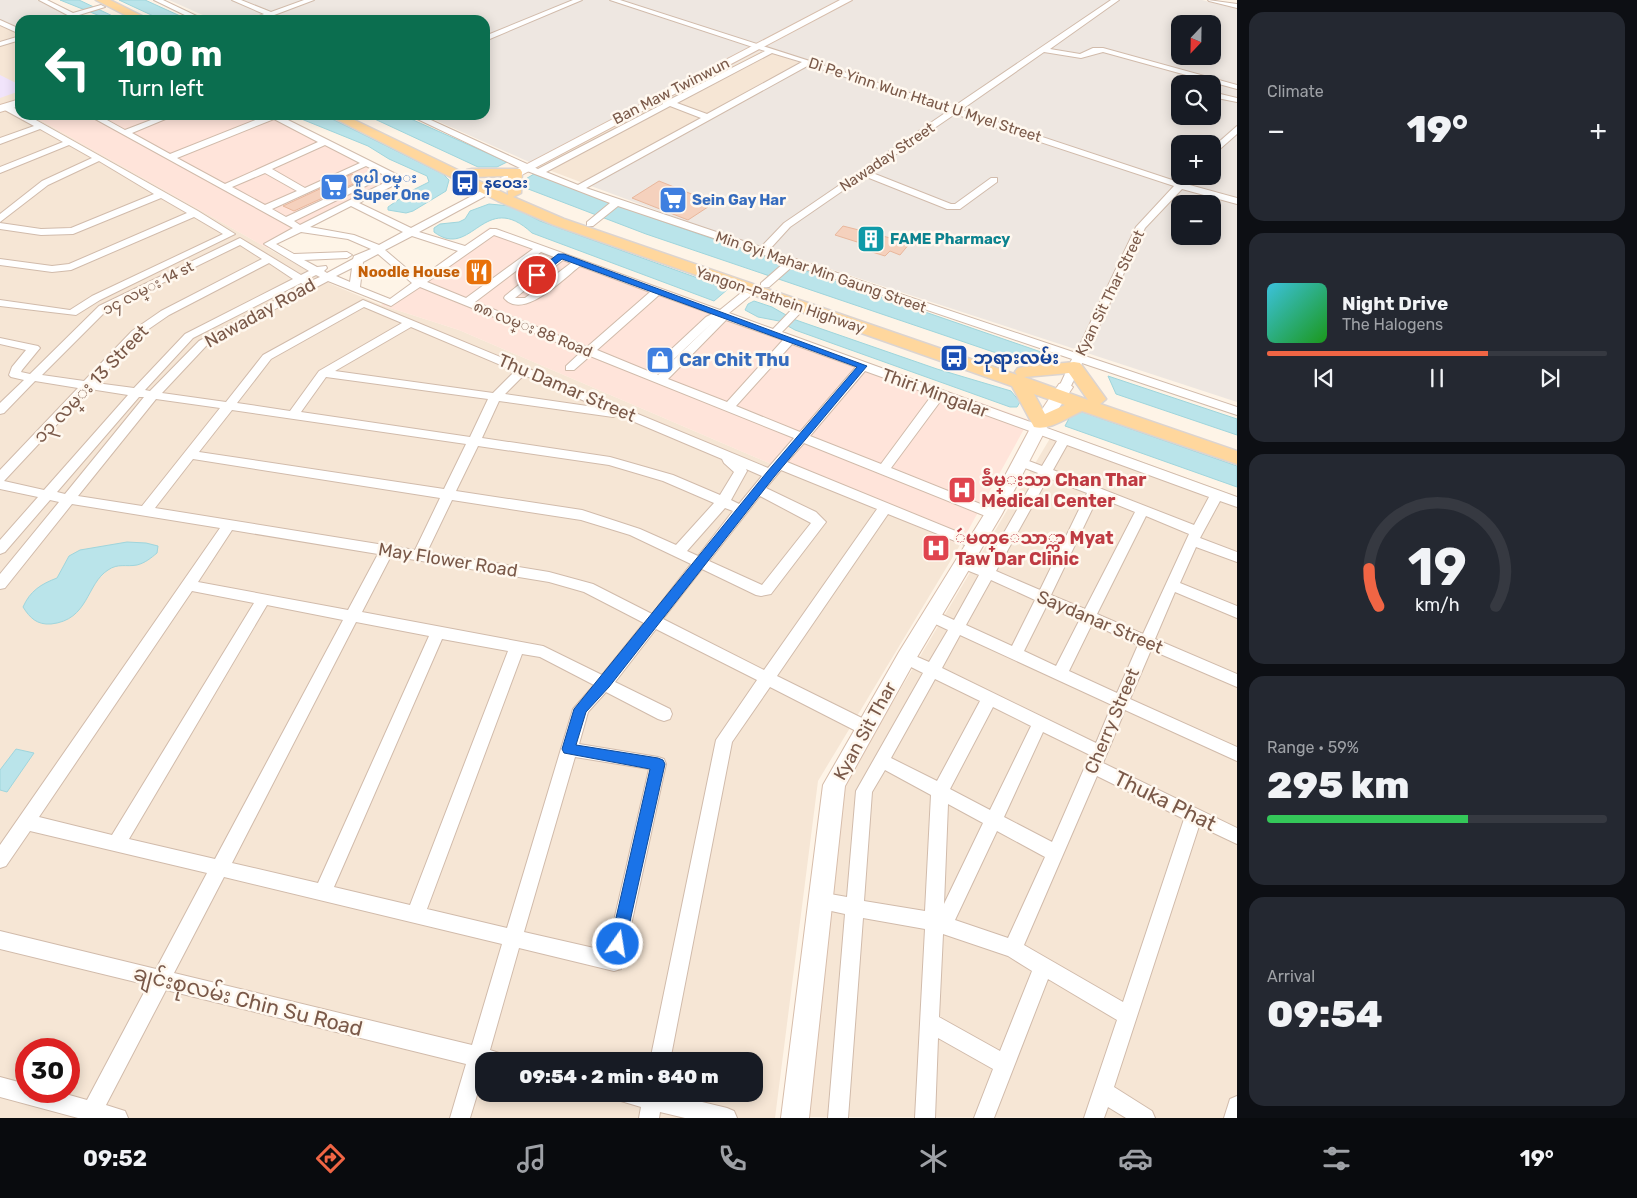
<!DOCTYPE html>
<meta charset="utf-8">
<style>
:root{--surface:#171b24;--page:#242831;--text:#f1f3f6;--muted:#9ea1a6;--line:#363941;--accent:#f06544}
body{margin:0;font-family:Rubik,"Noto Sans Myanmar",sans-serif;background:var(--page);color:var(--text);height:100vh;display:flex;flex-direction:column;font-size:19px;white-space:nowrap}
*{box-sizing:border-box;margin:0}
p{font-size:16px;color:var(--muted)}
.icon{flex:none;width:28px;height:28px;fill:none;stroke:currentColor;stroke-width:2;stroke-linecap:round;stroke-linejoin:round}
.map{position:relative;flex:1;overflow:hidden}
.details{display:flex;flex-direction:column;gap:12px;padding:12px;background:#0d0f14;width:400px}
.details>*{flex:none}
.guide{position:absolute;left:15px;top:15px;width:475px;height:105px;border-radius:15px;box-shadow:0 2px 12px #0003;background:#0b6e4f;color:#fff;overflow:hidden}
.needle{width:32px;rotate:202deg}
.fabs{position:absolute;left:1171px;top:15px;display:grid;gap:10px}
.fabs a{display:grid;place-items:center;width:50px;height:50px;border-radius:10px;background:var(--surface);box-shadow:0 2px 12px #0003;font-size:25px}
.speed{position:absolute;left:15px;top:1038px;display:flex;gap:10px;font-size:25px;font-weight:700;text-align:center}
.speed>*{display:grid;place-content:center;width:65px;height:65px;border-radius:50%;background:var(--surface);box-shadow:0 2px 12px #0003;line-height:1}
.speed .limit{border:8px solid #d22;background:#fff;color:#111}
.pin{position:absolute;display:grid;place-items:center;width:42px;height:42px;color:#fff;margin:-21px;border:2px solid #fff;border-radius:50%;box-shadow:0 1px 5px #0007}
.me{position:absolute;width:55px;margin:-28px;rotate:13deg;stroke-linejoin:round;filter:drop-shadow(0 0 4px #0008)}
.turn{display:flex;align-items:center;gap:18px;height:105px;padding:0 20px;font-size:22px}
.turn .icon{width:65px;height:65px;stroke-width:2.5}
.turn b{display:block;font-size:35px;line-height:42px}
.big{font-size:38px;font-weight:800;line-height:1.1}
.details .tile{flex:1;display:flex;flex-direction:column;justify-content:center;gap:8px;min-width:0;padding:0 18px;border-radius:15px;background:var(--page)}
.details .dial{align-items:center;gap:0}
.dial svg{height:130px;overflow:visible;fill:none;stroke:var(--line);stroke-width:7;stroke-linecap:round;text-anchor:middle}
.dial text{fill:var(--text);stroke:none}
.song{display:flex;align-items:center;gap:15px}
.cover{width:60px;height:60px;border-radius:8px;background:linear-gradient(135deg,hsl(190 70% 55%),hsl(120 70% 35%))}
.played{height:5px;border-radius:2px;background:linear-gradient(90deg,var(--accent) 65%,var(--line) 65%)}
.keys{display:flex;justify-content:space-around;direction:ltr}
.heat{display:flex;justify-content:space-between;align-items:center;font-size:28px;direction:ltr}
.charge{height:8px;border-radius:4px;background:linear-gradient(90deg,#34c759 59%,var(--line) 0)}
.trip{position:absolute;left:475px;top:1052px;width:288px;height:50px;border-radius:15px;background:var(--surface);box-shadow:0 2px 12px #0003;font-weight:800;line-height:50px;text-align:center}
.dock{display:flex;height:80px;justify-content:space-around;align-items:center;background:#090b0e;color:var(--muted)}
.dock .icon{width:35px;height:35px}
.dock .on{color:var(--accent)}
.dock b{font-size:22px;color:var(--text)}
main{display:flex;flex:1;min-height:0}
.map>svg:first-child{display:block}
.residential{fill:#f6e6d5;fill-rule:evenodd}
.commercial{fill:#ffe4da}
.industrial{fill:#eee7e1;fill-rule:evenodd}
.education{fill:#f1e4fb}
.water{fill:#bae4ea;stroke:#9fd5dc}
.building{fill:#f5d1bd;stroke:#e9b79c}
.lines{fill:none;stroke-linecap:round;stroke-linejoin:round}
.street-casing{stroke:#d1bbab;stroke-width:2}
.secondary-casing{stroke:#d7bdab;stroke-width:2}
.primary-casing{stroke:#dcd4d0;stroke-width:3}
.street{fill:#fff;fill-rule:evenodd}
.secondary{fill:#fff;fill-rule:evenodd}
.primary{fill:#ffd79d;fill-rule:evenodd}
.route{fill:#1a73e8;stroke:#114b97}
.labels{text-anchor:middle;stroke-width:5;stroke-linejoin:round;paint-order:stroke}
.far-street-label{font-size:15px;fill:#7a5949;stroke:#fff8ef}
.far-shop-label{font-size:15px;font-weight:bold;fill:#366cbe;stroke:#fff8ef;text-anchor:start}
.far-transit-label{font-size:15px;font-weight:bold;fill:#164399;stroke:#fff8ef;text-anchor:start}
.far-culture-label{font-size:15px;font-weight:bold;fill:#0d838f;stroke:#fff8ef;text-anchor:start}
.far-food-label{font-size:15px;font-weight:bold;fill:#c56008;stroke:#fff8ef;text-anchor:end}
.street-label{font-size:18px;fill:#7a5949;stroke:#fff8ef}
.transit-label{font-size:18px;font-weight:bold;fill:#164399;stroke:#fff8ef;text-anchor:start}
.shop-label{font-size:18px;font-weight:bold;fill:#366cbe;stroke:#fff8ef;text-anchor:start}
.health-label{font-size:18px;font-weight:bold;fill:#be3a42;stroke:#fff8ef;text-anchor:start}
.near-street-label{font-size:21px;fill:#7a5949;stroke:#fff8ef}
</style>
<main>
<div class="map">
<svg width="1237" height="1118" viewBox="0 0 1237 1118">
<rect width="100%" height="100%" fill="#fef4e7"/>
<g class="residential">
<path d="M0 25 20 35V99L0 106Z"/>
<path d="M762 50 808 65 591 186 538 166Z"/>
<path d="M17 107 20 109V115H31L331 284 381 305 459 330 960 545 818 781 775 1118H0V113ZM26 1049H69V1091H26ZM484 1061H754V1094H484Z"/>
<path d="M1055 430 1237 496V1118L809 1117 841 789Z"/>
</g>
<g class="commercial">
<path d="M31 115H270L405 180 267 248Z"/>
<path d="M490 227 1029 420 960 545 459 330 381 305Z"/>
</g>
<g class="industrial">
<path d="M0 0H37L78 20H20V35L0 25Z"/>
<path d="M169 0H1202L1237 9V402L699 226 591 186 807 65 762 50 538 166 424 115H485V20H214ZM1180 24H1212V56H1180ZM1180 84H1212V116H1180ZM1180 144H1212V176H1180ZM1180 204H1212V236H1180Z"/>
</g>
<path class="education" d="M0 75 20 85V91L0 98Z"/>
<g class="water">
<path d="M60 0H79L121 20H110Z"/>
<path d="M119 0H145L189 20H162Z"/>
<path d="M324 115 443 174 449 180 446 191 413 211 406 213 388 210V207L411 191 429 182 427 176 389 159 368 146 294 116Z"/>
<path d="M366 115H402L507 162 497 167H478Z"/>
<path d="M534 174 661 221 1044 353 1039 361H1020L646 234 523 187 524 180Z"/>
<path d="M489 204 511 206 540 221 728 289 714 301 532 233C484 188 472 261 434 232V228L440 224 459 222 465 219 470 211Z"/>
<path d="M754 301 772 307 793 319 937 369 1011 391 1020 402 1017 407H1010L795 330 779 321 758 317 745 310 748 304Z"/>
<path d="M1108 376 1237 419V435L1116 394Z"/>
<path d="M1074 409 1237 466V487L1065 426Z"/>
<path d="M127 542 146 543 158 546 157 553C151 558 145 563 137 565 126 567 118 563 108 570 86 584 89 620 51 624 37 625 30 618 23 607 30 591 41 584 57 578L69 556 80 550Z"/>
<path d="M16 749 34 753 7 792 0 790V770Z"/>
</g>
<g class="building">
<path d="M352 174 362 180 294 211 283 206Z"/>
<path d="M659 181 714 203 688 220 632 198Z"/>
<path d="M843 226 910 243 900 255 890 251 885 256 869 251 873 247 835 235Z"/>
</g>
<g class="lines">
<defs>
<g id="street">
<path d="M39 0H47L73 13 101 5 105 7 79 15 87 20H77Z"/>
<path d="M154 0H163L205 20H195Z"/>
<path d="M232 0H241L271 12 304 0H314L261 20H250L264 14Z"/>
<path d="M573 0H582L485 41V36Z"/>
<path d="M610 0H620L953 107 1111 0H1119L1050 49 1080 54 1093 48H1103L1237 85V89L1103 52 1081 58 1044 52 961 110 1178 182 1184 176H1193L1186 184 1237 198V204L1182 189 1145 228 1085 356 1237 407V415L1082 363 1069 390H1061L1059 387 1072 359 794 265 769 287H761V283L785 262 618 206 593 226H587V222L610 203 522 169 409 115H420L538 169 663 104V100H669L765 51ZM772 53 802 62 707 114 677 103ZM809 65 948 111 784 223 761 247 586 188ZM670 106 701 118 578 185 546 172ZM955 114 1174 186 1136 227 1076 353 769 250 790 227 864 176 947 209H960L997 182V178H991L955 204H951L870 172Z"/>
<path d="M1208 0 1237 4V8L1209 1Z"/>
<path d="M0 20 20 29V34L0 25Z"/>
<path d="M20 36V40L0 46V42Z"/>
<path d="M1212 92 1237 98V102L1212 97Z"/>
<path d="M3 105H9L20 111V115H27L198 211 235 234 100 300 76 315 0 306V300L70 310 92 296 223 234 194 217 71 270 52 272 0 265V259L52 266 69 264 187 213 161 198 73 234 41 235 0 229V223L41 229 71 228 154 194 99 161 48 185 0 222V214L42 181 92 158 69 145 0 173V167L63 142 40 129 0 144V138L34 126 3 109Z"/>
<path d="M88 115H98L125 130 164 115H175L132 133 170 154 268 115H283L282 117 402 177V181L359 203 411 228 485 189 492 182H498L500 184 491 193 419 232 465 246 490 229H496L720 310 747 288H755V292L729 313 773 329 797 304H805V308L782 332 1237 497V507L1220 501 1200 538 1237 552V562L1196 547 1180 583 1237 606V618L1175 592 1155 639 1237 674V687L1151 650 1130 699 1237 747V761L1125 710 1103 763 1237 828V844L1199 826 1114 1087 1152 1111 1155 1118H1126L1108 1107 1104 1118H1084L1117 1020 1048 979 994 1118H974L993 1069 938 1038 935 1118H915L925 929 863 918 848 1118H828L845 914 813 907 810 901 813 895 819 892 847 897 856 791 923 673 901 662 899 658 901 654 906 652 929 662 948 630 927 620 925 616 927 612 932 610 954 620 979 575 959 567 957 563 959 559 964 558 985 566 1038 473 1017 465 1015 462 1021 458 1042 466 1057 441 942 399 891 468 998 511 1000 514 998 517H988L804 443 787 462 980 541 982 544 980 547H970L888 514 777 676 872 723 874 728 872 733 866 735 860 733 770 687 732 742 670 1061H650L716 740 757 680 656 629 615 682 670 709 672 714 670 719 664 721 658 719 606 692 588 712 579 744 658 757 664 759 666 764 623 962 621 969 614 971 519 948 490 1050 502 1054 505 1061H484V1072L470 1118H450L466 1064 166 990 106 1105 125 1111 128 1118H78L0 1097V1077L26 1084V1091H55L87 1100 148 985 0 949V931L156 969 207 873 30 831 6 866 0 868V845L220 528 72 504 5 588 0 589V574L59 502 50 500 5 552 0 554V540L38 497 0 489V470L78 388 35 381 4 413 0 414V403L24 380 11 377 9 375 12 367 26 350 0 344V338L38 346 40 348 22 370 21 372 30 374 99 306 240 238 301 275 309 271 264 244 293 228ZM274 119 318 142 225 184 177 158ZM325 145 360 163 305 188 272 169ZM366 166 392 179 300 225 294 221 378 180 370 178 286 217 272 209ZM265 173 297 191 265 205 232 187ZM351 206 403 232 379 245 354 235 310 227ZM301 232 348 239 371 249 354 256 353 259 327 273 324 271 327 268 326 266 317 267 304 260 347 258 352 255 347 252 294 254 276 244ZM494 235 533 249 466 298 427 282ZM412 236 458 251 419 279 385 250ZM240 245 262 259 161 311 132 331 84 381 42 375 107 310ZM541 252 554 257 505 296 504 298C523 321 563 279 580 266L650 292 587 347 475 302ZM378 254 412 283 390 299 360 287 363 262ZM563 260 571 263 525 298H515ZM269 263 293 279 185 334 134 388 96 383 140 335 169 315ZM352 268 350 282 336 276ZM316 275 320 277 311 281 308 279ZM328 281 391 306 420 287 581 352 566 366V370H574L590 356 794 438 768 468 363 300 263 355 226 402 162 393 207 345ZM301 283 304 285 199 341 150 391 145 390 193 338ZM659 295 712 314 706 317 648 371 597 350ZM364 307 402 323 319 371 290 411 237 403 271 359ZM726 320 783 340 727 402 668 379ZM714 321 658 375H657ZM411 327 515 371 493 393 335 371ZM792 344 856 367 800 432 736 406ZM865 371 932 395 881 464 810 436ZM524 375 601 408 505 394ZM326 377 488 399 470 437 301 412ZM90 389 128 395 44 490 4 481ZM139 397H144L65 494 57 492ZM156 399 220 408 142 506 78 496ZM499 401 613 417 618 415 722 459 724 463 734 472 720 495 673 475 610 457 482 438ZM232 410 466 444 444 489 199 452ZM1067 445 1209 497 1194 525 1053 470ZM478 446 609 465 663 481 714 503 676 545 640 529 582 510 456 491ZM193 459 440 498 415 550 155 508ZM746 469 762 476 739 504 731 500 747 471ZM781 470 877 509 764 670 663 619 702 569 756 595 761 596 771 594 826 522 816 512 766 488ZM1048 478 1087 493 1040 590 996 571ZM760 496 811 523 762 585 709 561ZM1098 497 1135 512 1085 609 1051 595ZM452 500 581 520 630 535 691 564 652 614 593 584 549 572 427 552ZM725 508 733 511 698 556 687 551ZM1146 516 1189 534 1143 634 1097 614ZM232 530 378 554 348 610 198 582ZM391 556 549 582 584 592 644 623 602 675 543 646 362 612ZM991 580 1035 600 1012 646 966 625ZM192 591 254 603 112 835 39 817ZM267 605 343 620 215 859 129 839ZM1047 605 1080 619 1056 666 1024 651ZM356 622 429 636 318 883 232 863ZM1092 624 1138 645 1117 693 1069 671ZM960 635 1112 705 1096 743 942 668ZM442 639 508 651 410 905 334 887ZM522 654 540 657 594 685 573 709 507 928 427 909ZM935 679 980 701 937 781 891 758ZM993 707 1031 726 990 810 950 789ZM1043 732 1090 755 1052 842 1004 817ZM575 757 649 769 607 951 524 932ZM885 770 931 795 925 911 864 901 872 792ZM1097 776 1184 819 1123 1002 1024 945ZM948 804 983 823 944 904ZM997 831 1045 857 1008 938 955 920ZM224 877 502 944 472 1045 174 973ZM943 934 1008 956 1032 971 1000 1051 939 1017Z"/>
<path d="M1237 126V134L1212 156V148Z"/>
<path d="M618 1094H669L727 1108 734 1111 737 1118H685L660 1112 659 1118H639L641 1107 621 1101Z"/>
<path d="M1237 1096V1118H1224L1230 1099Z"/>
</g>
<g id="secondary">
<path d="M840 0H852L499 187H491L489 184Z"/>
<path d="M20 99V106L0 112V105Z"/>
<path d="M1065 382 1073 387 1049 423 1002 514 913 664 845 786 809 1118H781L823 785 899 652 985 513 1033 423 1059 384Z"/>
</g>
<g id="primary">
<path d="M96 0H110L150 20H135Z"/>
<path d="M328 115H344L466 174 467 170 472 169H520L522 172 521 193 513 197 564 219 1017 375 1015 372 1018 368 1024 367 1074 362 1080 363 1106 399 1100 404 1237 451V464L1082 411C1068 417 1050 431 1034 427L1012 386 554 225 498 201ZM508 176V195L471 177H472ZM1069 373 1088 400 1024 377ZM1034 394 1065 405 1045 414Z"/>
</g>
</defs>
<use href="#street" class="street-casing"/>
<use href="#secondary" class="secondary-casing"/>
<use href="#primary" class="primary-casing"/>
<use href="#street" class="street"/>
<use href="#secondary" class="secondary"/>
<use href="#primary" class="primary"/>
</g>
<path class="route" d="M558 254H564L867 366 774 477 609 687 586 712 576 745 658 758 663 760 665 764 625 944 623 950 618 952 612 950 610 944 650 769 564 753 562 749 574 709 767 472 857 367 562 259 540 276H534V273Z"/>
<defs>
<symbol id="bus-square" viewBox="-11 -11 22 22"><rect x="-9" y="-9" width="18" height="18" rx="4" fill="#1a4fb4" stroke="#fff8ef"/><path d="M-5-6H5V4H4V6H2V4H-2V6H-4V4H-5ZM-3.5-4V0h7V-4ZM-3.5 1.2v1.5H-2V1.2ZM2 1.2v1.5H3.5V1.2Z" fill="#fff"/></symbol>
<symbol id="supermarket-square" viewBox="-11 -11 22 22"><rect x="-9" y="-9" width="18" height="18" rx="4" fill="#3f7fe0" stroke="#fff8ef"/><path d="M-6-5.5h2.5l.6 2H6L4.5 2H-2.5L-4.4-4H-6ZM-1.5 3.2a1.3 1.3 0 1 0 .1 0ZM3 3.2a1.3 1.3 0 1 0 .1 0Z" fill="#fff"/></symbol>
<symbol id="building-square" viewBox="-11 -11 22 22"><rect x="-9" y="-9" width="18" height="18" rx="4" fill="#0f9aa8" stroke="#fff8ef"/><path d="M-4-6H4V6H1V3H-1V6H-4ZM-2.5-4.3h1.7v1.8h-1.7ZM.8-4.3h1.7v1.8H.8ZM-2.5-1h1.7V.8h-1.7ZM.8-1h1.7V.8H.8Z" fill="#fff"/></symbol>
<symbol id="restaurant-square" viewBox="-11 -11 22 22"><rect x="-9" y="-9" width="18" height="18" rx="4" fill="#e8710a" stroke="#fff8ef"/><path d="M-5-6h1v4h1v-4h1v4h1v-4h1v5L-1.5 .5V6h-2V.5L-5-1ZM5-6V6H3V1.5H1.5Q1.5-4 5-6Z" fill="#fff"/></symbol>
<symbol id="shop-square" viewBox="-11 -11 22 22"><rect x="-9" y="-9" width="18" height="18" rx="4" fill="#3f7fe0" stroke="#fff8ef"/><path d="M-5-2.5h2.3a2.7 3.5 0 0 1 5.4 0H5L5.5 6h-11ZM-1.5-2.5h3a1.5 2.3 0 0 0-3 0Z" fill="#fff"/></symbol>
<symbol id="hospital-square" viewBox="-11 -11 22 22"><rect x="-9" y="-9" width="18" height="18" rx="4" fill="#e0444e" stroke="#fff8ef"/><path d="M-5-5h3v3.5h4V-5h3V5h-3V1.5h-4V5h-3Z" fill="#fff"/></symbol>
</defs>
<g fill-rule="evenodd">
<use href="#bus-square" x="449" y="167" width="32" height="32"/>
<use href="#supermarket-square" x="318" y="171" width="32" height="32"/>
<use href="#supermarket-square" x="657" y="184" width="32" height="32"/>
<use href="#building-square" x="855" y="223" width="32" height="32"/>
<use href="#restaurant-square" x="463" y="256" width="32" height="32"/>
<use href="#bus-square" x="938" y="342" width="32" height="32"/>
<use href="#shop-square" x="644" y="344" width="32" height="32"/>
<use href="#hospital-square" x="946" y="474" width="32" height="32"/>
<use href="#hospital-square" x="920" y="532" width="32" height="32"/>
</g>
<g class="labels">
<g class="far-street-label">
<text transform="translate(671 91) rotate(-27)" y="5">Ban Maw Twinwun</text>
<text transform="translate(925 100) rotate(18)" y="5">Di Pe Yinn Wun Htaut U Myel Street</text>
<text transform="translate(887 157) rotate(-34)" y="5">Nawaday Street</text>
<text transform="translate(821 272) rotate(19)" y="5">Min Gyi Mahar Min Gaung Street</text>
<text transform="translate(148 288) rotate(-27)" y="5">၁၄ လမ္း 14 st</text>
<text transform="translate(1110 293) rotate(-64)" y="5">Kyan Sit Thar Street</text>
<text transform="translate(780 300) rotate(19)" y="5">Yangon-Pathein Highway</text>
<text transform="translate(533 329) rotate(22)" y="5">၈၈ လမ္း 88 Road</text>
</g>
<g class="far-shop-label">
<text x="353" y="183">စူပါ ၀မ္း<tspan x="353" dy="17">Super One</tspan></text>
<text x="692" y="205">Sein Gay Har</text>
</g>
<g class="far-transit-label">
<text x="484" y="188">နဝေဒး</text>
</g>
<g class="far-culture-label">
<text x="890" y="244">FAME Pharmacy</text>
</g>
<g class="far-food-label">
<text x="460" y="277">Noodle House</text>
</g>
<g class="street-label">
<text transform="translate(260 313) rotate(-29)" y="6">Nawaday Road</text>
<text transform="translate(91 384) rotate(-46)" y="6">၁၃ လမ္း 13 Street</text>
<text transform="translate(567 388) rotate(23)" y="6">Thu Damar Street</text>
<text transform="translate(935 393) rotate(20)" y="6">Thiri Mingalar</text>
<text transform="translate(448 560) rotate(9)" y="6">May Flower Road</text>
<text transform="translate(1100 622) rotate(23)" y="6">Saydanar Street</text>
<text transform="translate(1112 721) rotate(-67)" y="6">Cherry Street</text>
<text transform="translate(865 731) rotate(-61)" y="6">Kyan Sit Thar</text>
</g>
<g class="transit-label">
<text x="973" y="364">ဘုရားလမ်း</text>
</g>
<g class="shop-label">
<text x="679" y="366">Car Chit Thu</text>
</g>
<g class="health-label">
<text x="981" y="486">ခဵမ္းသာ Chan Thar<tspan x="981" dy="21">Medical Center</tspan></text>
<text x="955" y="544">ဴမတ္ေသာ္တာ Myat<tspan x="955" dy="21">Taw Dar Clinic</tspan></text>
</g>
<g class="near-street-label">
<text transform="translate(1165 801) rotate(26)" y="7">Thuka Phat</text>
<text transform="translate(248 1001) rotate(14)" y="7">ချင်းစုလမ်း Chin Su Road</text>
</g>
</g>
</svg>
<div class="fabs">
<a><svg class="needle" viewBox="-14 -14 28 28"><path d="M0-13l5 13h-10z" fill="#e53935"/><path d="M0 13l5-13h-10z" fill="#9ea1a6"/></svg></a>
<a><svg class="icon" aria-label="search" viewBox="0 0 24 24"><circle cx="10" cy="10" r="6"/><path d="M15 15l6 6"/></svg></a>
<a>+</a>
<a>−</a>
</div>
<div class="speed"><div class="limit">30</div></div>
<div class="pin" style="left:537px;top:275px;background:#d93025"><svg class="icon" aria-label="arrive" viewBox="0 0 24 24"><path d="M6 21V4h12l-3 4 3 4H6"/></svg></div>
<svg class="me" style="left:618px;top:944px" viewBox="-20 -20 40 40"><circle r="17" fill="#1a73e8" stroke="#fff" stroke-width="3"/><path d="M0-11L8 9 0 5-8 9z" fill="#fff"/></svg>
<div class="trip">09:54 · 2 min · 840 m</div>
<div class="guide">
<div class="turn"><svg class="icon" aria-label="left" viewBox="0 0 24 24"><path d="M17 20v-9H6M10 6l-5 5 5 5"/></svg><div><b>100 m</b>Turn left</div></div>
</div>
</div>
<section class="details">
<div class="tile"><p>Climate</p>
<div class="heat"><a>−</a><b class="big">19°</b><a>+</a></div>
</div>
<div class="tile">
<div class="song"><i class="cover"></i><div><b>Night Drive</b><p>The Halogens</p></div></div>
<div class="played"></div>
<div class="keys"><svg class="icon" aria-label="previous" viewBox="0 0 24 24"><path d="M18 5L8 12l10 7zM5 5v14"/></svg><svg class="icon" aria-label="pause" viewBox="0 0 24 24"><path d="M8 5v14M16 5v14"/></svg><svg class="icon" aria-label="next" viewBox="0 0 24 24"><path d="M6 5l10 7-10 7zM19 5v14"/></svg></div>
</div>
<div class="tile dial"><svg viewBox="0 0 100 80">
<path d="M14 69A42 42 0 1 1 86 69"/>
<path d="M14 69A42 42 0 0 1 8 46" stroke="#f06544"/>
<text x="50" y="56" font-size="32" font-weight="700">19</text>
<text x="50" y="72" font-size="11">km/h</text>
</svg></div>
<div class="tile"><p>Range · 59%</p><b class="big">295 km</b><div class="charge"></div></div>
<div class="tile"><p>Arrival</p><b class="big">09:54</b></div>
</section>
</main>
<nav class="dock">
<b>09:52</b>
<svg class="icon on" aria-label="directions" viewBox="0 0 24 24"><path d="M12 3l9 9-9 9-9-9zM9 14v-3h6M13 9l2 2-2 2"/></svg>
<svg class="icon" aria-label="music" viewBox="0 0 24 24"><path d="M9 18V5l10-2v13"/><circle cx="6" cy="18" r="3"/><circle cx="16" cy="16" r="3"/></svg>
<svg class="icon" aria-label="phone" viewBox="0 0 24 24"><path d="M5 4h4l2 5-3 2q2 4 5 5l2-3 5 2v4C11 20 4 13 5 4z"/></svg>
<svg class="icon" aria-label="climate" viewBox="0 0 24 24"><path d="M12 3v18M4 7l16 10M4 17L20 7"/></svg>
<svg class="icon" aria-label="car" viewBox="0 0 24 24"><path d="M5 17H2v-5l4-1 3-4h7l3 4 3 1v5h-3M9 17h6M6 11h13"/><circle cx="7" cy="17" r="2"/><circle cx="17" cy="17" r="2"/></svg>
<svg class="icon" aria-label="filters" viewBox="0 0 24 24"><path d="M4 7h16M4 17h16"/><circle cx="9" cy="7" r="2"/><circle cx="15" cy="17" r="2"/></svg>
<b>19°</b>
</nav>
